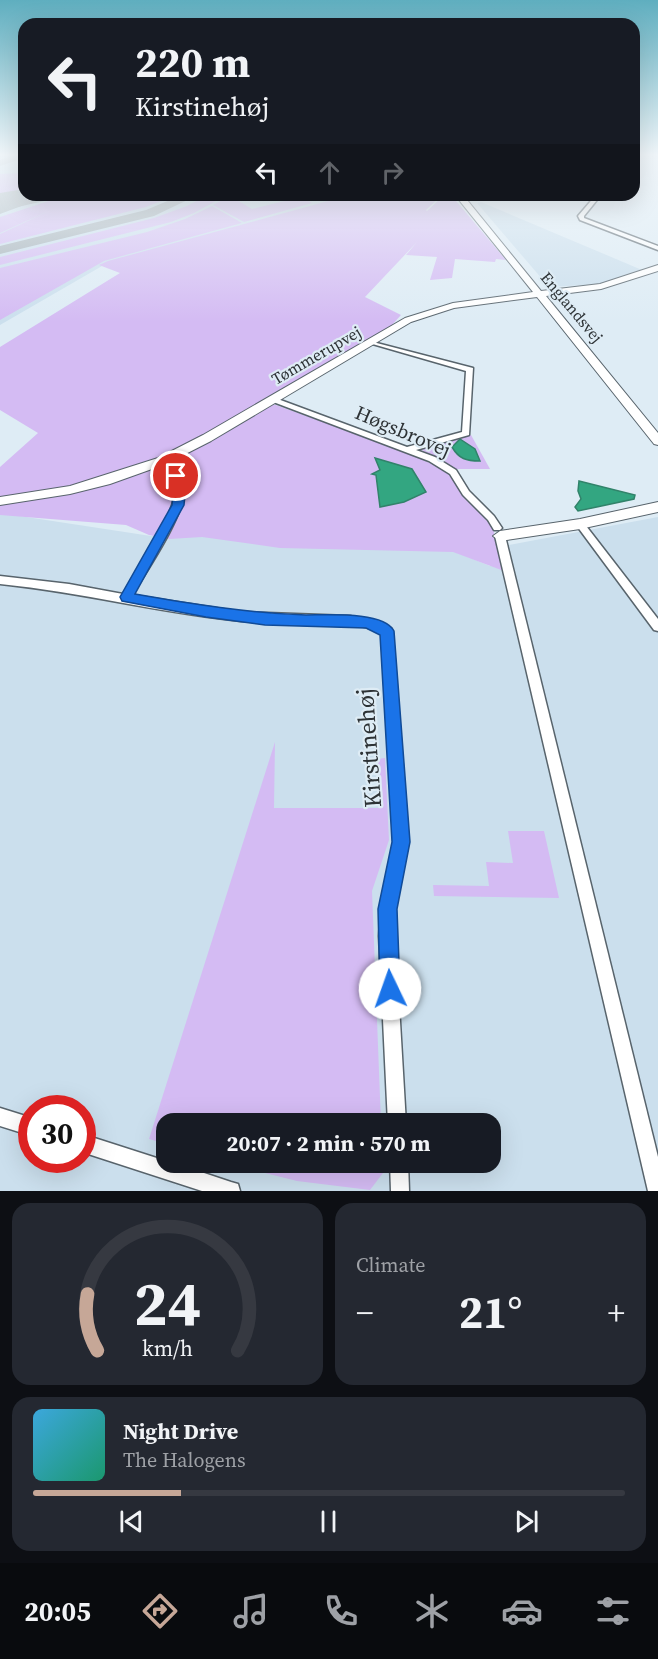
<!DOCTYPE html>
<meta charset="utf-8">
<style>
:root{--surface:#171b24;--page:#242831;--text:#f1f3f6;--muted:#9ea1a6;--line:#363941;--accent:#c6a797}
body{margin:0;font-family:"Source Serif 4",serif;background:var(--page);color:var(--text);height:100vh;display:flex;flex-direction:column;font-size:22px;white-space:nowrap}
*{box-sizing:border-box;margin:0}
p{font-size:20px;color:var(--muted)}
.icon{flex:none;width:33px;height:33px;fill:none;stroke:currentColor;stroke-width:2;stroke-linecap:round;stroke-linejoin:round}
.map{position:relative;height:1191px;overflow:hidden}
.panel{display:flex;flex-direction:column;gap:12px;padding:12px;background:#0d0f14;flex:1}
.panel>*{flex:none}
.top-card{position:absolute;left:18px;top:18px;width:622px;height:183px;border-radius:18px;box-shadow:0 6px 24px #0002;background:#171b24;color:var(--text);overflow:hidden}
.speed{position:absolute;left:18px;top:1095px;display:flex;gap:12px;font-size:30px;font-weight:700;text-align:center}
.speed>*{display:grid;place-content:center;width:78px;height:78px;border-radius:50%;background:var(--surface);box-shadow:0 6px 24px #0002;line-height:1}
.speed .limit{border:9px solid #d22;background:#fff;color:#111}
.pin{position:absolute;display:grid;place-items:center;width:51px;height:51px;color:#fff;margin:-26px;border:3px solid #fff;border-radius:50%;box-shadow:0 2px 6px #0007}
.me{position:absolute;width:66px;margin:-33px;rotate:357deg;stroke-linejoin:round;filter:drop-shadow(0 0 4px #0008)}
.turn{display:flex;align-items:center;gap:21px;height:126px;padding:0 18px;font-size:27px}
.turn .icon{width:78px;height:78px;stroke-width:2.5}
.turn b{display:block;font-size:42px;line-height:51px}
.lanes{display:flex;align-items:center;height:57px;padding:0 18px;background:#0003;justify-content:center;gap:30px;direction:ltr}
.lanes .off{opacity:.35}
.big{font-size:45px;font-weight:700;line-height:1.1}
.panel .card{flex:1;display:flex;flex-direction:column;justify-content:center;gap:9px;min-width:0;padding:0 21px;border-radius:18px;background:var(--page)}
.panel .dial{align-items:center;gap:0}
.dial svg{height:156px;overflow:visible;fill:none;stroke:var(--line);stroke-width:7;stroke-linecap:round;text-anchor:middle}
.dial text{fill:var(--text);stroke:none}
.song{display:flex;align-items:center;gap:18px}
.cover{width:72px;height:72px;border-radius:9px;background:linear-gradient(135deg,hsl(200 70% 55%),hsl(160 70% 35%))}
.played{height:6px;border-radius:3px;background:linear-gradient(90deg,var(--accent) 25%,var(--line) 25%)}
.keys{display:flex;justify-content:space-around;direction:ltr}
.heat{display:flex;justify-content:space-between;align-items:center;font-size:33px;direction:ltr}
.panel .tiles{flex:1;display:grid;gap:12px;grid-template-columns:1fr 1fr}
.card:last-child{grid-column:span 2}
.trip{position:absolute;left:156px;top:1113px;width:345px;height:60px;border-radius:18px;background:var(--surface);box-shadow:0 6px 24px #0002;font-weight:700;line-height:60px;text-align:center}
.tab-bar{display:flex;height:96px;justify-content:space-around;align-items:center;background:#090b0e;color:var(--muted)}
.tab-bar .icon{width:42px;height:42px}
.tab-bar .active{color:var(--accent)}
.tab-bar b{font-size:27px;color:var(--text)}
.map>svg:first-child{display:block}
.built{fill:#cbdfed;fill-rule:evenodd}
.green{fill:#d4bbf3}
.water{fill:#33a681;stroke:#31836a;stroke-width:1.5}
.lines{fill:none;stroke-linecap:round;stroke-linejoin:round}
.taxiway{fill:#a4b0b7;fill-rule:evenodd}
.runway{fill:#a4b0b7;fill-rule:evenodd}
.street-casing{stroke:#58646c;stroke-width:3}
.secondary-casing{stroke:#58646c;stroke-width:2}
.street{fill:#fff;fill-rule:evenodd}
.secondary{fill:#fff;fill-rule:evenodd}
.route{fill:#1a73e8;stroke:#114b97;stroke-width:1.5}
.labels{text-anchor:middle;stroke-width:4.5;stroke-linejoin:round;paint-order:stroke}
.far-street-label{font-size:16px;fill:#2d3235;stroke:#deecf5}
.street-label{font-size:20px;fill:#2d3235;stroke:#deecf5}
.near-street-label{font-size:24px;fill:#2d3235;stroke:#deecf5}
</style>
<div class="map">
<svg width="658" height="1191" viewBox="0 0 658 1191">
<rect width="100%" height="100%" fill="#deecf5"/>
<g class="built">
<path d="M0 155H24V195H351L109 262 0 325Z"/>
<path d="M481 202 642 270 602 284 549 287 477 203Z"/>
<path d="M0 513 151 536H205L453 551 490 566 511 567 509 545 658 517V1191H0ZM32 1108H82V1160H32ZM166 1124H490V1162H166Z"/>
</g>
<g class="green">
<path d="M24 173V190L0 196V174Z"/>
<path d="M67 195H176L146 207 0 244V234L51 210 0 233V217Z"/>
<path d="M208 195H227L194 213 171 222 0 265V257L154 218 187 206Z"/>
<path d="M350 195H442L426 210 427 211 444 195H451L506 260 496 259 495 262 455 259 452 278 430 280 437 257 406 255 417 242 365 297 401 315 391 326 262 400 409 453 438 467 449 475 468 501 492 525 504 571 453 552 280 548 202 537 169 539 149 535 126 525 0 515V467L38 433 0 410V347L120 273 99 265 108 261Z"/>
<path d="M230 196 252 209 301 197 312 203 244 222 213 205Z"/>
<path d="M212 206 242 223 104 261 0 320V268L147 232 185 219Z"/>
<path d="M471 435 490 469H456L420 449Z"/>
<path d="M275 742 274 808H379L377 759 385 758 389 840 372 891 381 1123 166 1124V1144L149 1139Z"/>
<path d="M508 831H544L559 898 434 896 433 885 489 886 486 862 513 863Z"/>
<path d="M225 1163H383V1173L370 1190 297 1181Z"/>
</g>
<g class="water">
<path d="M460 439 475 449 480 461C466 461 459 459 452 447Z"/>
<path d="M375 458 412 469 426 492 404 502 380 507 376 475 372 474 380 470Z"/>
<path d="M579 481 635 495 634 499 578 511 575 507 581 499 578 491Z"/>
</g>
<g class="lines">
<g class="taxiway">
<path d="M14 155H24V158L0 166V160Z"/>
<path d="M34 195H51L0 214V206Z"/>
<path d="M182 195H198L154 216 0 254V246L146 210Z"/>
</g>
<path class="runway" d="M24 189V195H48L44 201 0 211V193Z"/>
<defs>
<g id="street">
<path d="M596 195H601L584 216V218L658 246V250L580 220 578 216Z"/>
<path d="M369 341 473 368 469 435 416 450 435 457 456 470 469 491 494 516 502 528 500 530H494L488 520 463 495 450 474 429 461 268 400 269 398H275L407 447 462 432 466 371 369 343Z"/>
<path d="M162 458C172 463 183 475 184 487 187 512 146 572 132 595L241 612 350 616 381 623 391 628 392 631 408 842 395 909V936L406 1124H388L379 936 381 909 394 842 382 633C354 619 317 624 287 623 271 623 256 622 241 621 160 613 81 592 0 584V576L69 584 123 594C136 572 181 507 175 483 172 474 164 468 158 461Z"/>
<path d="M580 521 583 522 658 619V631L654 630 577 526 575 524Z"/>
<path d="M500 533 505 536 658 1157V1191H648L495 536Z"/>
<path d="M0 1108 32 1118V1136L0 1126Z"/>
<path d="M82 1134 166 1161V1162H171L231 1182 238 1184 240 1191H202L82 1152Z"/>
<path d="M390 1162H408L409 1191H391Z"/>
</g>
<g id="secondary">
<path d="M455 195H463L541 291 600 284 658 265V271L601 289 546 296 658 433V445L654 444 537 297 454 308 411 322 211 441 166 464 110 484 70 494 0 505V497L70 486 158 458 203 435 405 318 453 303 533 292Z"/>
<path d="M658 502V512L580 529 500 541 493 536 500 531 580 519Z"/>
</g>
</defs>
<use href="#street" class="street-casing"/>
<use href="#secondary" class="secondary-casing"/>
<use href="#street" class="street"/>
<use href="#secondary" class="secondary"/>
</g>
<linearGradient id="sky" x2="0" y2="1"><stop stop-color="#5faebf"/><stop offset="0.48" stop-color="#f0f6fa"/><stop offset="1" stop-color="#f0f6fa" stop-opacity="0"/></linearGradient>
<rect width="658" height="322" fill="url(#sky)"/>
<path class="route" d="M176 472 180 473 186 485 184 505 135 594C192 604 248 613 306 615 327 615 384 611 394 631L410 842 397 909 400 989 397 996 390 999 383 996 380 989 378 909 392 842 380 635 366 628 265 625 206 617 122 601 120 597 172 505 174 485 170 476Z"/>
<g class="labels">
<g class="far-street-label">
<text transform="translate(572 307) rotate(50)" y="6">Englandsvej</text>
<text transform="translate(316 355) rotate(-30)" y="6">Tømmerupvej</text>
</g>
<g class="street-label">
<text transform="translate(403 431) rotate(23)" y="7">Høgsbrovej</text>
</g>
<g class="near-street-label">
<text transform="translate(369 748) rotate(-94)" y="8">Kirstinehøj</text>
</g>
</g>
</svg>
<div class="speed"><div class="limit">30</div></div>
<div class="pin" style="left:176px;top:476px;background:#d93025"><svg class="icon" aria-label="arrive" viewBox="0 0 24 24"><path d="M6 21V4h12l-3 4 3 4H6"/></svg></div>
<svg class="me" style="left:390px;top:989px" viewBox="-20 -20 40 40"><circle r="19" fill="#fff"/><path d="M0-13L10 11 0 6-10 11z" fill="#1a73e8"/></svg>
<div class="trip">20:07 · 2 min · 570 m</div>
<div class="top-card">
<div class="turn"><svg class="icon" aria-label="left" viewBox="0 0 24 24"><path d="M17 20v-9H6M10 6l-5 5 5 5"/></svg><div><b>220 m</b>Kirstinehøj</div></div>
<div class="lanes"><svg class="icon" aria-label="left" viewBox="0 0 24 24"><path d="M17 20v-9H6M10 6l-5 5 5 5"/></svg><svg class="icon off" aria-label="ahead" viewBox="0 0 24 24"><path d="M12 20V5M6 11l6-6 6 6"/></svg><svg class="icon off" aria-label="right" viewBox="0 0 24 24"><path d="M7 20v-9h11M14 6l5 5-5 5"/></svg></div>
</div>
</div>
<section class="panel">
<div class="tiles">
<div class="card dial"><svg viewBox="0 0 100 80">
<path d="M14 69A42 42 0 1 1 86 69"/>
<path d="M14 69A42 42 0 0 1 9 40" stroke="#c6a797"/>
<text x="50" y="56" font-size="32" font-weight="700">24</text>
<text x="50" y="72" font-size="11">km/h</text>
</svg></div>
<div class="card"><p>Climate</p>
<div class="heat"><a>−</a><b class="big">21°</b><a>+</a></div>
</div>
<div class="card">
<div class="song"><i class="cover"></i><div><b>Night Drive</b><p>The Halogens</p></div></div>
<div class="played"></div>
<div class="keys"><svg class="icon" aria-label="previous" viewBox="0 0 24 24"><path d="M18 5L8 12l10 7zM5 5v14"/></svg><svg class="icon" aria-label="pause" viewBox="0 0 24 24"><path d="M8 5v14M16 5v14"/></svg><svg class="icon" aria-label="next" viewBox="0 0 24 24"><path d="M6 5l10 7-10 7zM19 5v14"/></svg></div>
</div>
</div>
</section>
<nav class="tab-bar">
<b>20:05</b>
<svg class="icon active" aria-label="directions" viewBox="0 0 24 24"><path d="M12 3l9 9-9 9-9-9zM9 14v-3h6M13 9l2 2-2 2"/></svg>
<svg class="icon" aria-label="music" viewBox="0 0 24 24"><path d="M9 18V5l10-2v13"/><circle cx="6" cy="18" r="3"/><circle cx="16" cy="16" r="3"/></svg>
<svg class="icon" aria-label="phone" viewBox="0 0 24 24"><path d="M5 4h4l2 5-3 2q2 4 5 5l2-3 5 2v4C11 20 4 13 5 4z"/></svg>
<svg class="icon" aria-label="climate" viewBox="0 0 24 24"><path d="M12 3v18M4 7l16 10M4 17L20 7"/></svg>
<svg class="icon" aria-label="car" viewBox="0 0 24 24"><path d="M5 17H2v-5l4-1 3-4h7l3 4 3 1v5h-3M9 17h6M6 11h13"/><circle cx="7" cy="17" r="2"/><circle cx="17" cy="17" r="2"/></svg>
<svg class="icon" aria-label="filters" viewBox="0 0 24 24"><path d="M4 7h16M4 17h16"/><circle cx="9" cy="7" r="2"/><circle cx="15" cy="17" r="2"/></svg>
</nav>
